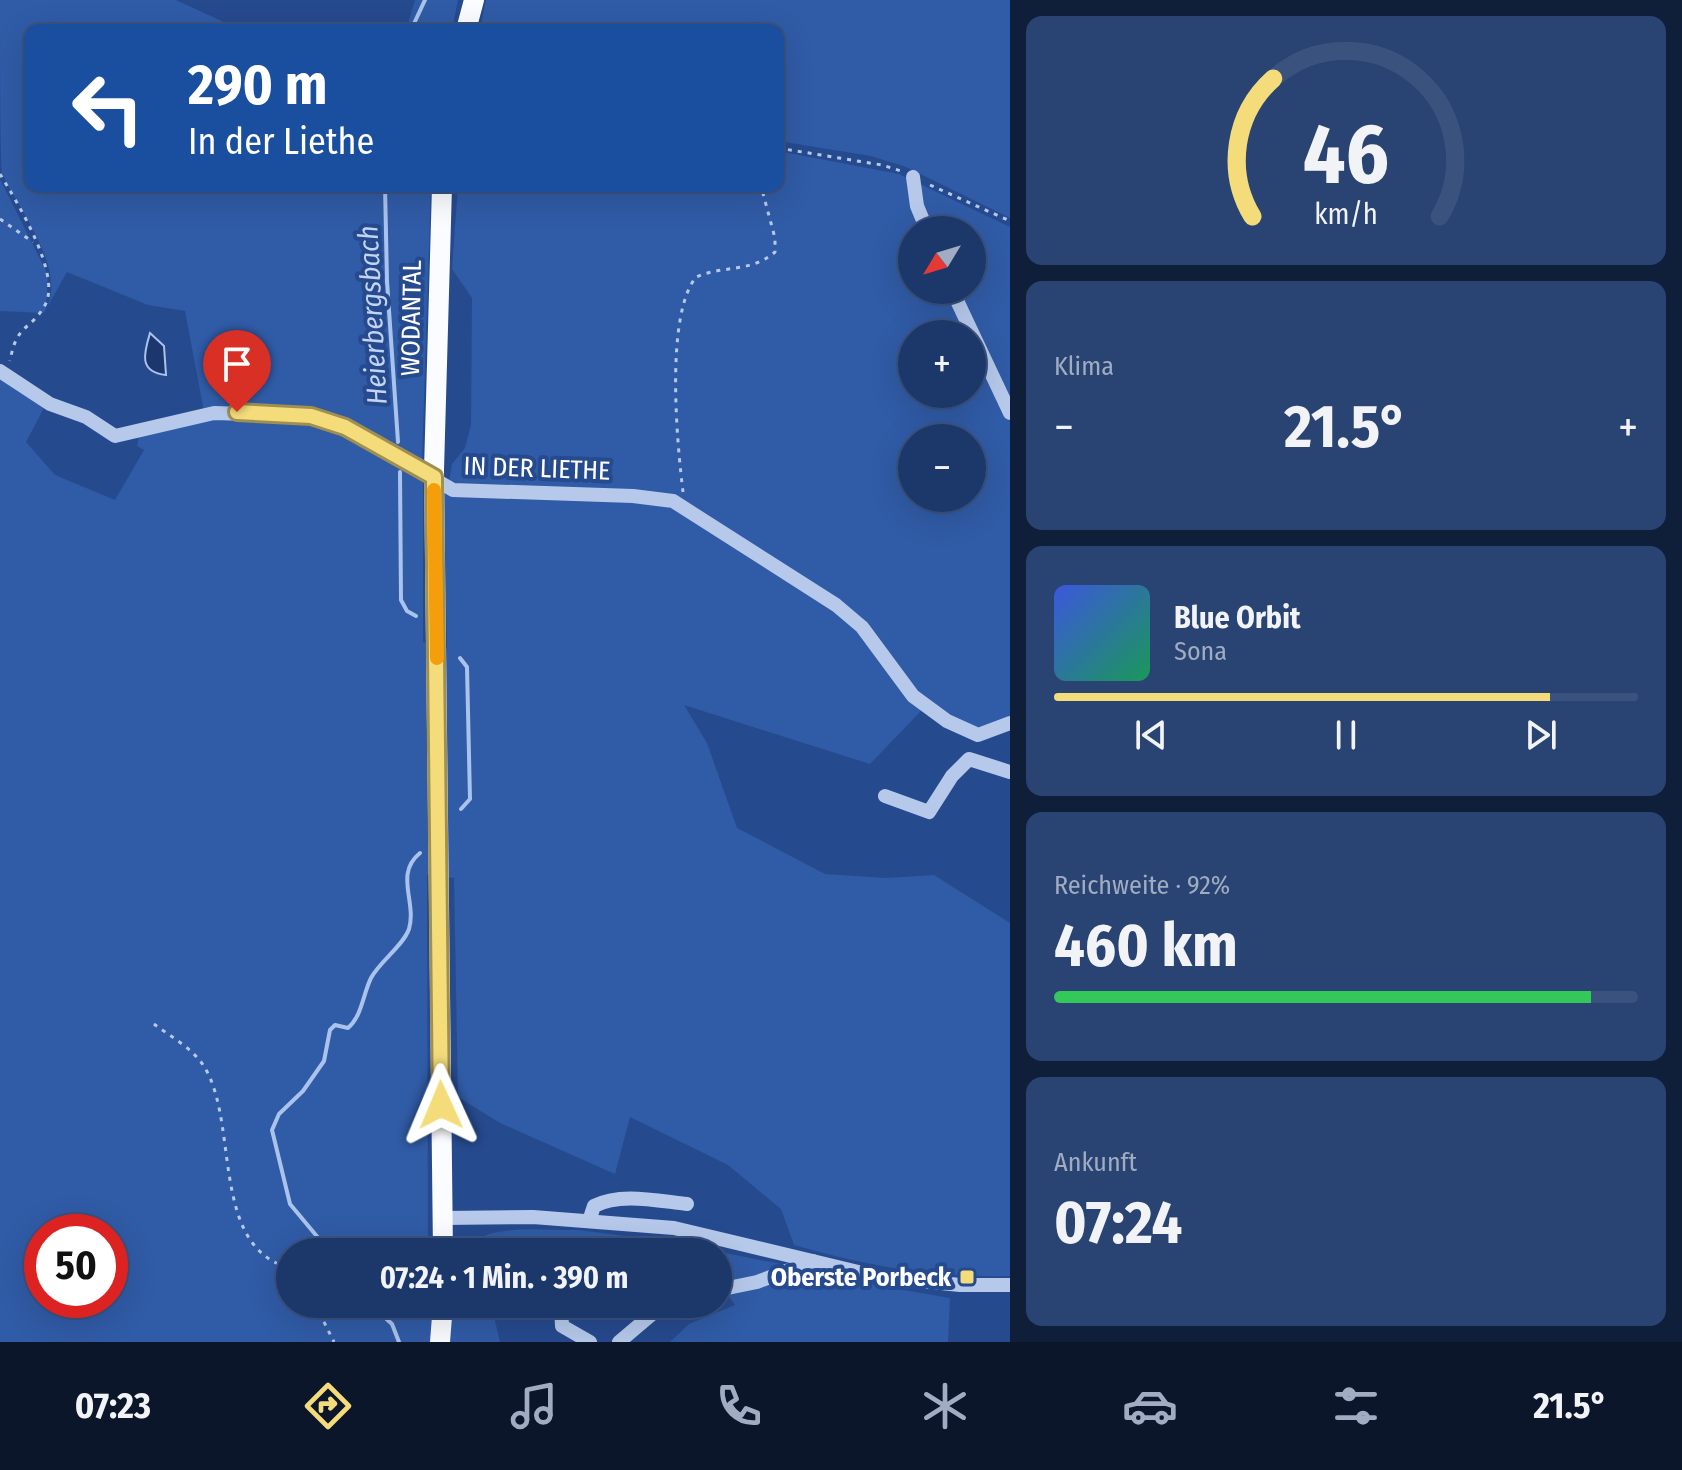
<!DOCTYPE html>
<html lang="de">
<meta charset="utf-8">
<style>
:root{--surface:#1c386a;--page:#294372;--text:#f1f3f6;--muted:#a0acc1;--line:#3a527e;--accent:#f4dc7b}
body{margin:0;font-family:"Fira Sans Condensed",sans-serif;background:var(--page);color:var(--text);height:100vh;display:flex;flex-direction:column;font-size:30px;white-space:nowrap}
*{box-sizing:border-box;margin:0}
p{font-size:26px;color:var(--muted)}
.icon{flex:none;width:44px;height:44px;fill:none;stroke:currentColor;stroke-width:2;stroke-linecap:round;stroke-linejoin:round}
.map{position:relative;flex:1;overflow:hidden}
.panel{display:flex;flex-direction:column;gap:16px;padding:16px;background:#0f1f3a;width:672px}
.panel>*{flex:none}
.hud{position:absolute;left:24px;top:24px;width:760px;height:168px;border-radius:16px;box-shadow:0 8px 32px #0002,0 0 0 2px var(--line);background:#1a4fa0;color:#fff;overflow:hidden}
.needle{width:52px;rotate:232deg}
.buttons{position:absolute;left:898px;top:216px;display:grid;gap:16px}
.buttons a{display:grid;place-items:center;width:88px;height:88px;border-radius:50%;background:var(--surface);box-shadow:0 8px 32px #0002,0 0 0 2px var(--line);font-size:40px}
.speed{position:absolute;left:24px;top:1214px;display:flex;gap:16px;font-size:40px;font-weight:700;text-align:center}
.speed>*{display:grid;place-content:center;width:104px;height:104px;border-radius:50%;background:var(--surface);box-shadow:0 8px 32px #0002,0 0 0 2px var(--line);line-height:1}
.speed .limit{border:12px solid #d22;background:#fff;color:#111}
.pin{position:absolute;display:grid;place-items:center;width:68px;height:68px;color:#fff;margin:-82px -34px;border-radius:50% 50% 50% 0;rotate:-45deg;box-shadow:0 0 8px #0007}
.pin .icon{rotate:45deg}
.me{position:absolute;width:88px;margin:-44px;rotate:359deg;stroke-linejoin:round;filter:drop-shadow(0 0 6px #0008)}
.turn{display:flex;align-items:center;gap:28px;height:168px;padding:0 32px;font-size:36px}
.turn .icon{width:104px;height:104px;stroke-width:2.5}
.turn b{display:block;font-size:56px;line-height:68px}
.big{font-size:60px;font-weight:700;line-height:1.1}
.panel .tile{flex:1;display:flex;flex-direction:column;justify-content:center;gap:12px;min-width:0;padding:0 28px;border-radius:16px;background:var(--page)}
.panel .dial{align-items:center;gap:0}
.dial svg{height:208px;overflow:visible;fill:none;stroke:var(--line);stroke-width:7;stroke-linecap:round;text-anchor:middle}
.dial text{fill:var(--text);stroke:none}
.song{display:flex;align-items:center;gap:24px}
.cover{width:96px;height:96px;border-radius:12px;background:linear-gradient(135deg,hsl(230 70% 55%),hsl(150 70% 35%))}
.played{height:8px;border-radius:4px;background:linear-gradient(90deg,var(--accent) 85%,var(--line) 85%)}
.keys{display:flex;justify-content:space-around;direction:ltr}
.heat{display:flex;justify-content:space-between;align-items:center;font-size:44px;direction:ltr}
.charge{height:12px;border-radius:6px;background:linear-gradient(90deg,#34c759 92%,var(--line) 0)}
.trip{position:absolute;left:276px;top:1238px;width:456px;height:80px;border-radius:40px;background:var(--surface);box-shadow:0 8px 32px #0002,0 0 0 2px var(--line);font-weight:700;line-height:80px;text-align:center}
.tab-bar{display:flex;height:128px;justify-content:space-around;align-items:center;background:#0b162a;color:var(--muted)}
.tab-bar .icon{width:56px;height:56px}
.tab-bar .on{color:var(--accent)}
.tab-bar b{font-size:36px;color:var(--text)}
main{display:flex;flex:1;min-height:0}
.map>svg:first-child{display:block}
.green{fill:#305ba6;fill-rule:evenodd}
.water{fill:#1b376e;stroke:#aac3ec;stroke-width:2}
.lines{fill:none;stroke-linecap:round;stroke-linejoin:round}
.stream{stroke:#aac3ec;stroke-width:4}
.path{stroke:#b6c9eb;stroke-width:3;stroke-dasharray:4 6;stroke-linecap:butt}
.minor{stroke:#b6c9eb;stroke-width:14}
.major{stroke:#fafcff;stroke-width:20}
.route-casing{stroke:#9f8f50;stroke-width:20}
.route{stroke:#f4dc7b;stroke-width:14}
.slow{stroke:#f59e0b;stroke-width:14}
.poi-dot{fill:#f4dc7b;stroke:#264a8e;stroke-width:3}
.labels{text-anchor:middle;stroke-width:8;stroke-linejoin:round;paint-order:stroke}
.street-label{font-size:26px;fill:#fff;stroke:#264a8e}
.poi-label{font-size:26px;font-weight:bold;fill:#fff;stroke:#264a8e;text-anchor:end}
.water-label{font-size:28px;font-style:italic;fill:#c2d4f2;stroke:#264a8e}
</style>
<main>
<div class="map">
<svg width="1010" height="1342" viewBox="0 0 1010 1342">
<rect width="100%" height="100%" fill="#264a8e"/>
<g class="green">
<path d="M0 0H176L241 30H30V186H431L422 461 388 448 344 423 204 412 185 311 148 305 67 272 45 311 43 313 0 311V179L48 275 46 309C67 270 20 211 2 174 0 157 0 28 0 0Z"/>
<path d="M415 0H458L452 30H406Z"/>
<path d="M486 0H1010V218L906 167 871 156 778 141V30H480Z"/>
<path d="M778 151 899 174 1010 227V406L956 290H972V230H912V290H948L968 334H912V394H972V342L1010 422V717L974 731 918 696 883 648 693 508 449 483 452 464 465 448 471 425 472 298 452 269 458 186H778ZM912 438H972V498H912Z"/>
<path d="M0 375 45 406 26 442 55 475 115 500 144 450 137 446 139 437 228 416 312 421 341 429 423 476V642L447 648 444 491 645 500 689 513 860 629 922 710 870 764 684 705 707 743 737 828 825 874 886 878 934 875 1010 923V1276C935 1278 866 1266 794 1245L781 1209 728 1165 630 1117 615 1174 500 1123 458 1097 454 878 427 875 428 1252H290V1304H491L500 1342H0ZM42 1232H110V1300H42Z"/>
<path d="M579 1230 670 1242 781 1264 779 1270 721 1285 718 1252H460C488 1221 540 1231 579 1230Z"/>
<path d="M811 1274 950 1298 948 1342H670L689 1324 735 1305 727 1294Z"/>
</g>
<path class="water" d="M150 333 164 346 166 375C138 372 144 353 150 333Z"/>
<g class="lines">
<g class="stream">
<path d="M411 30 425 0"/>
<path d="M385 186 387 281 398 442"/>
<path d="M400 472 401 600 407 611 416 616"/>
<path d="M460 658 467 667 470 799 461 809"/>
<path d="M330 1252 290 1204 272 1130 279 1114 303 1091 324 1061 330 1030 335 1025 348 1028C362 1016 363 994 371 978 380 961 403 946 409 929 417 902 394 874 420 853"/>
<path d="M370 1304 392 1324 399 1342"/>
</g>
<g class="path">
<path d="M778 148 882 165 901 171"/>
<path d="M0 174C17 202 62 275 45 305 30 332 17 322 10 361"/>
<path d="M930 185 1010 221"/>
<path d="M0 219 33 242"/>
<path d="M683 492C677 443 665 316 696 277 723 265 751 273 775 252V238L761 186"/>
<path d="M154 1024C171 1037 194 1049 205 1068 239 1125 210 1247 290 1268"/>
<path d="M460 1249 470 1232"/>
<path d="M315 1304 334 1342"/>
</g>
<g class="minor">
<path d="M913 177 917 206 927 230"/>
<path d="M952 290 1010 413"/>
<path d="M0 371 50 404 86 417 115 436 214 413 311 416 345 427 453 490 633 496 673 501 836 605 862 627 913 696 947 721 978 735 1010 723"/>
<path d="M885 796 929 812 952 776 969 759 1010 772"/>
<path d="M443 1218 533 1217 674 1228 875 1276 960 1285H1010"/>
<path d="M589 1221 594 1206C620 1192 658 1201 687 1204"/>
<path d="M718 1290 757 1282 813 1261"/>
<path d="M561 1304 562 1326 590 1342"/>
<path d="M619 1342 664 1304"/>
</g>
<g class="major">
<path d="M466 30 474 0"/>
<path d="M442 186 434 470 443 1252"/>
<path d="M440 1342 443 1304"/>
</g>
</g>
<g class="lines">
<defs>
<path id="route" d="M237 412 311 416 345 427 434 477 441 1105"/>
</defs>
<use href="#route" class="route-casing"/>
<use href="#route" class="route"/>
<path class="slow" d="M434 490 437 658"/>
</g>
<rect class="poi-dot" x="959" y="1269" width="16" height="16" rx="4"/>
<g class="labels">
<g class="street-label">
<text transform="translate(411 318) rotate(-89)" y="9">WODANTAL</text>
<text transform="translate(537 468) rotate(2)" y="9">IN DER LIETHE</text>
</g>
<g class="poi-label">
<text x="951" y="1286">Oberste Porbeck</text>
</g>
<g class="water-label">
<text transform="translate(372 315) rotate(-93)" y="10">Heierbergsbach</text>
</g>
</g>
</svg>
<div class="buttons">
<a><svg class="needle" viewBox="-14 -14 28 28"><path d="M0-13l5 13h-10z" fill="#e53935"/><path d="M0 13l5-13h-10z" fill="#a0acc1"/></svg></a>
<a>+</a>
<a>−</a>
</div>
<div class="speed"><div class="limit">50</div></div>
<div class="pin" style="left:237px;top:412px;background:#d93025"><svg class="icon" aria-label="arrive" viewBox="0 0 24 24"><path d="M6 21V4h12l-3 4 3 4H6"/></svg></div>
<svg class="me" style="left:441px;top:1105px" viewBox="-20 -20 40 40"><path d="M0-17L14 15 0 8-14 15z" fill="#f4dc7b" stroke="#fff" stroke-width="4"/></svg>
<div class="trip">07:24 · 1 Min. · 390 m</div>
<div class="hud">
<div class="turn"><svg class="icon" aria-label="left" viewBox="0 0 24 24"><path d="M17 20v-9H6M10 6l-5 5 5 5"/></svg><div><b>290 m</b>In der Liethe</div></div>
</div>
</div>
<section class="panel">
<div class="tile dial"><svg viewBox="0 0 100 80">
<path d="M14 69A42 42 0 1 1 86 69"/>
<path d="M14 69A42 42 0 0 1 22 16" stroke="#f4dc7b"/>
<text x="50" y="56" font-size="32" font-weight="700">46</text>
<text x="50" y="72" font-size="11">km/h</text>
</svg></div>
<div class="tile"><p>Klima</p>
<div class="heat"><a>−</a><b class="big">21.5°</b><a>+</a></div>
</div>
<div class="tile">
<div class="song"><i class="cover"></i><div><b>Blue Orbit</b><p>Sona</p></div></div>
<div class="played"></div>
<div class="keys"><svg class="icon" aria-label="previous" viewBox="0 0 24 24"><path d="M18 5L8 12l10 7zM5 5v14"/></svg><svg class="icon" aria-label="pause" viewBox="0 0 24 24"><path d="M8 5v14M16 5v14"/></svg><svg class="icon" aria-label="next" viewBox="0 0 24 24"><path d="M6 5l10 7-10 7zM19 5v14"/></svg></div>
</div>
<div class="tile"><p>Reichweite · 92%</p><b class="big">460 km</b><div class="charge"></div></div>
<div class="tile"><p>Ankunft</p><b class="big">07:24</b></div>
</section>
</main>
<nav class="tab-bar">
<b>07:23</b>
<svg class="icon on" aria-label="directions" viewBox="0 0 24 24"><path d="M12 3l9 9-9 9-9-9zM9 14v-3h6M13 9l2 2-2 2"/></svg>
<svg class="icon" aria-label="music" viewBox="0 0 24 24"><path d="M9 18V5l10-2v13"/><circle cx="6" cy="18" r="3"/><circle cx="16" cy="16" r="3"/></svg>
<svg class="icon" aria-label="phone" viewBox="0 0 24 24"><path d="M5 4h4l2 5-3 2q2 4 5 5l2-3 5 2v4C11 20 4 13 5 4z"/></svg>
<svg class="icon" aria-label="climate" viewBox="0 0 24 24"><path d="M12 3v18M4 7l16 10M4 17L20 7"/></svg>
<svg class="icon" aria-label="car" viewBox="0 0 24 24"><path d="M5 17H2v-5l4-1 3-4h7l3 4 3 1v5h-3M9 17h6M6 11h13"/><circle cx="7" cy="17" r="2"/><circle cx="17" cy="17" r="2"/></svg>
<svg class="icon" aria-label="filters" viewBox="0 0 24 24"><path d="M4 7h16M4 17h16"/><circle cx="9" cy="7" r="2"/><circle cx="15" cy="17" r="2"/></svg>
<b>21.5°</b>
</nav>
